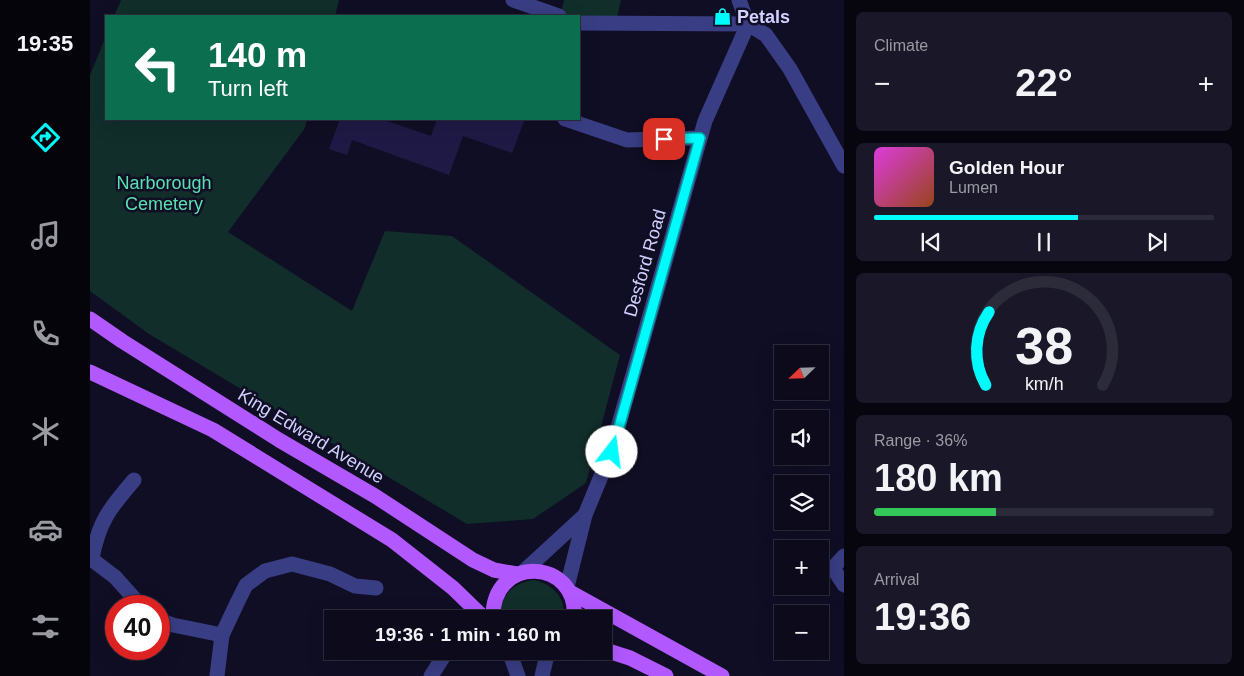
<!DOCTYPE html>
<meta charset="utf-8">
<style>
:root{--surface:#0c0a1b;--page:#1a1828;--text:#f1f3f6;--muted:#9a9aa3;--line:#2c2b3a;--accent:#00fbfc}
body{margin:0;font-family:Helvetica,sans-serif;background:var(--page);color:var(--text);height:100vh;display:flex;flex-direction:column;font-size:19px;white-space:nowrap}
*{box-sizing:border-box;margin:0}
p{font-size:16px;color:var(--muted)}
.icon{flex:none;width:28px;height:28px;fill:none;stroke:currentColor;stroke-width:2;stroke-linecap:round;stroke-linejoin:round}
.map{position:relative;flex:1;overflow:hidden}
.details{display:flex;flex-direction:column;gap:12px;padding:12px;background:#07060f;width:400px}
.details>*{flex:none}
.banner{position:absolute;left:15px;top:15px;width:475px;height:105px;border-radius:0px;box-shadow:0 5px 20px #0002,0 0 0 1px var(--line);background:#0b6e4f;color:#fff;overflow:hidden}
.needle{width:32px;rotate:247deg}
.fabs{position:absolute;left:684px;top:345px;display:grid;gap:10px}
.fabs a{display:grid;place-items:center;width:55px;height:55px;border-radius:0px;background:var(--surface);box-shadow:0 5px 20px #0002,0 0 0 1px var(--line);font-size:25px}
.speed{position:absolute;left:15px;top:595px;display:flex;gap:10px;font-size:25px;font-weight:700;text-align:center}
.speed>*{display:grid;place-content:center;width:65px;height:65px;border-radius:50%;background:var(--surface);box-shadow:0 5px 20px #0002,0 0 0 1px var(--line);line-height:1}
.speed .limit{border:8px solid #d22;background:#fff;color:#111}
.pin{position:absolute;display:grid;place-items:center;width:42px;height:42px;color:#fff;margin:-21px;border-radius:10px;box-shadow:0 2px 8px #0006}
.me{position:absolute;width:55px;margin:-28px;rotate:15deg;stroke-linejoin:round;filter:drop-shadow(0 0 4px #0008)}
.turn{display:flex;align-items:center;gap:18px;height:105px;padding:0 20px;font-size:22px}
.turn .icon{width:65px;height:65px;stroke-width:2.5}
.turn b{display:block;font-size:35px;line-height:42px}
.big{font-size:38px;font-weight:700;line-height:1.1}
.details .card{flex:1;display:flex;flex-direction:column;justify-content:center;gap:8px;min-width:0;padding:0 18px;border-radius:8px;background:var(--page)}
.details .dial{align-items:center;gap:0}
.dial svg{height:130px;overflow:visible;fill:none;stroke:var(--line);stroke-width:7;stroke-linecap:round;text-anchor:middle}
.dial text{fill:var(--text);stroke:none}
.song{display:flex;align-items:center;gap:15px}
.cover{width:60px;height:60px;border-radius:8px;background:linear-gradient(135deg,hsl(300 70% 55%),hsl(20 70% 35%))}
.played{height:5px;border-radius:2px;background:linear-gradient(90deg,var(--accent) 60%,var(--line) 60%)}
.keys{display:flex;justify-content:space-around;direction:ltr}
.heat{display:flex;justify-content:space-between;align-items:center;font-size:28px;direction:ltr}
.charge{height:8px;border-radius:4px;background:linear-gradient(90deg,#34c759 36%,var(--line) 0)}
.trip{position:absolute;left:234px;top:610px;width:288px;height:50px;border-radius:0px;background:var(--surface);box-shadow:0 5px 20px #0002,0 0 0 1px var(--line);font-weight:700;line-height:50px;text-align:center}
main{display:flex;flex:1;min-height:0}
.tab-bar{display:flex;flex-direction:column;width:90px;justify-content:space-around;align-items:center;background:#05040b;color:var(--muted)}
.tab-bar .icon{width:35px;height:35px}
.tab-bar .active{color:var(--accent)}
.tab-bar b{font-size:22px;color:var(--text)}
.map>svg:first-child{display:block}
.green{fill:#112e2a}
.building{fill:#1f1a45}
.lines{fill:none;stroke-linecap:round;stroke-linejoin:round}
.minor{stroke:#393d83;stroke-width:15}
.major{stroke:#b158ff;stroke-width:15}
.route-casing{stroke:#00a3a4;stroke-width:12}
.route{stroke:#00fbfc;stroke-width:9}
.labels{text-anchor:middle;stroke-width:5;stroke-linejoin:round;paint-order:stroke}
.poi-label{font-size:18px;font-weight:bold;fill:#d2d1ff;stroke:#100e24;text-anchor:start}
.park-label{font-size:18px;fill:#5ce0b2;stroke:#100e24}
.street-label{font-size:18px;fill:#d2d1ff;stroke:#100e24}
</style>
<main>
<nav class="tab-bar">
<b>19:35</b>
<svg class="icon active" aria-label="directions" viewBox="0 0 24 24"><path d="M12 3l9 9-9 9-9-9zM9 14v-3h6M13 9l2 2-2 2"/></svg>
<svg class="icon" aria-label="music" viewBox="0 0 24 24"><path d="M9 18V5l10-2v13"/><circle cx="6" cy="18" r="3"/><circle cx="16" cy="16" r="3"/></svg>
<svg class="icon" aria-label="phone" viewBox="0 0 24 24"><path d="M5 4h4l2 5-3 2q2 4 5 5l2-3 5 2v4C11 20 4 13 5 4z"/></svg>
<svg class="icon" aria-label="climate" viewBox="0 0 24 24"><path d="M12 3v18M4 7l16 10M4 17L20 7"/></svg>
<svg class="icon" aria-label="car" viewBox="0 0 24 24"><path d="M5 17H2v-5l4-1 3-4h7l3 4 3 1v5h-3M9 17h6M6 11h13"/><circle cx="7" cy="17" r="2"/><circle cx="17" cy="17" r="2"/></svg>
<svg class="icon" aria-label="filters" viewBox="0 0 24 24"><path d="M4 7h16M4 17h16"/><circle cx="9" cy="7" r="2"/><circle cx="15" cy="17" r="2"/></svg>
</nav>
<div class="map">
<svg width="754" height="676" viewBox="0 0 754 676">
<rect width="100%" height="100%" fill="#100e24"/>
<g class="green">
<path d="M31 0H249L245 16H24Z"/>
<path d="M474 0H531L527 18 471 14Z"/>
<path d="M16 36V119H217L215 128 138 232 262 311 295 231 362 236 530 355 496 483 443 519 377 524 59 334 0 291V75Z"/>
<path d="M443 580C463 584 477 598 473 619H411C408 597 423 583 443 580Z"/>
</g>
<path class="building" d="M250 119H291L341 136 347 119H435L422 153 373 136 359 175 262 140 257 155 239 149Z"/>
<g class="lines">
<g class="minor">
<path d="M423 0 469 16"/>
<path d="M649 0 658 24 676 35 700 69 754 166"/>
<path d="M489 23 658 24"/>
<path d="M475 119 537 140 610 138"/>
<path d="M754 556 743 568 754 585"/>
<path d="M0 558 25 577 51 606"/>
<path d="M2 558C9 521 20 508 44 480"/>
<path d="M433 572 495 515"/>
<path d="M477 587 495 515 521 452 615 121 658 24"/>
<path d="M69 620 83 625 132 635"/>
<path d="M419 651 428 676"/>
<path d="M127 676 132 635 148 601 156 585 175 571 202 564 240 574 265 586 286 588"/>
<path d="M341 676 357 651"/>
<path d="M452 676 458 651"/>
</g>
<g class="major">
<path d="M0 319 32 341 189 440 285 496 383 560 404 570 427 574"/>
<path d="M0 372 123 430 302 540 363 588 395 619"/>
<path d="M480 592 632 676"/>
<path d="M403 619C401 553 490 558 484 619"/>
<path d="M512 649 540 658 576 676"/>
<path d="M433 651H453"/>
</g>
</g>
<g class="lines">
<defs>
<path id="route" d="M522 452 610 138 574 139"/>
</defs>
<use href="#route" class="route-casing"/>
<use href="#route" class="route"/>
</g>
<defs>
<symbol id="shop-bare" viewBox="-9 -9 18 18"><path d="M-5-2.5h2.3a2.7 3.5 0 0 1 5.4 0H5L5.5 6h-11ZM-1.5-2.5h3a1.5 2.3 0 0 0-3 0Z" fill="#00fbfc" stroke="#100e24" stroke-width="2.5" paint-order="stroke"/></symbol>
</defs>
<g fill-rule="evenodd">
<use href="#shop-bare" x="620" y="4" width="25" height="25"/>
</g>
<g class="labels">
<g class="poi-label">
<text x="647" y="23">Petals</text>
</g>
<g class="park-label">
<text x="74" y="189">Narborough<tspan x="74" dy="21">Cemetery</tspan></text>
</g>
<g class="street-label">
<text transform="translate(555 263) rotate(-74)" y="6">Desford Road</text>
<text transform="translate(221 436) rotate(31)" y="6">King Edward Avenue</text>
</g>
</g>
</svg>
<div class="fabs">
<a><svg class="needle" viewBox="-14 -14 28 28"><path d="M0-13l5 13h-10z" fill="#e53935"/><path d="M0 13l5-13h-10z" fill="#9a9aa3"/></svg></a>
<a><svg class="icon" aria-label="sound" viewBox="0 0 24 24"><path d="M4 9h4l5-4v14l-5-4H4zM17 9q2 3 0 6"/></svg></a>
<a><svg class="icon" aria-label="layers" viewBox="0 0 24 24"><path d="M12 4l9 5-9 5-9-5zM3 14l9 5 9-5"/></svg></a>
<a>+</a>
<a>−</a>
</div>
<div class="speed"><div class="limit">40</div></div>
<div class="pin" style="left:574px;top:139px;background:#d93025"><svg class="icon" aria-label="arrive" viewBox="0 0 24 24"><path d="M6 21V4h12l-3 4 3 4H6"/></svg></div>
<svg class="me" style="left:522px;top:452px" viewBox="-20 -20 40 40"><circle r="19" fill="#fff"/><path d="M0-13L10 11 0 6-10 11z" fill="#00fbfc"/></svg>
<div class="trip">19:36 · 1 min · 160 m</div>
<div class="banner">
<div class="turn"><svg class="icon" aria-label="left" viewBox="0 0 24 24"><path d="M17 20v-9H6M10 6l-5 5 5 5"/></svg><div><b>140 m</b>Turn left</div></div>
</div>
</div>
<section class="details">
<div class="card"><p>Climate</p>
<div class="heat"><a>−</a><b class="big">22°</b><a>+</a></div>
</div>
<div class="card">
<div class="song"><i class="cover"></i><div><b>Golden Hour</b><p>Lumen</p></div></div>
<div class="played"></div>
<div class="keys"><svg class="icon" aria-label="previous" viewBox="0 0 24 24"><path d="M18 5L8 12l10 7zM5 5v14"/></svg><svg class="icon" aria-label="pause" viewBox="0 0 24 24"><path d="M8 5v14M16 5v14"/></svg><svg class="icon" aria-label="next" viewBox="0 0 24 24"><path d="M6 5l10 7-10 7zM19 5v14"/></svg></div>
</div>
<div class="card dial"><svg viewBox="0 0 100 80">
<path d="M14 69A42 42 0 1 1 86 69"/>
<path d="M14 69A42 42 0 0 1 16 24" stroke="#00fbfc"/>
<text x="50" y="56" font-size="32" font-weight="700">38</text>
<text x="50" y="72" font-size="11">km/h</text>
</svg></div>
<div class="card"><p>Range · 36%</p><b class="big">180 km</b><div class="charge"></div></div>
<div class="card"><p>Arrival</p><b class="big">19:36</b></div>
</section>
</main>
